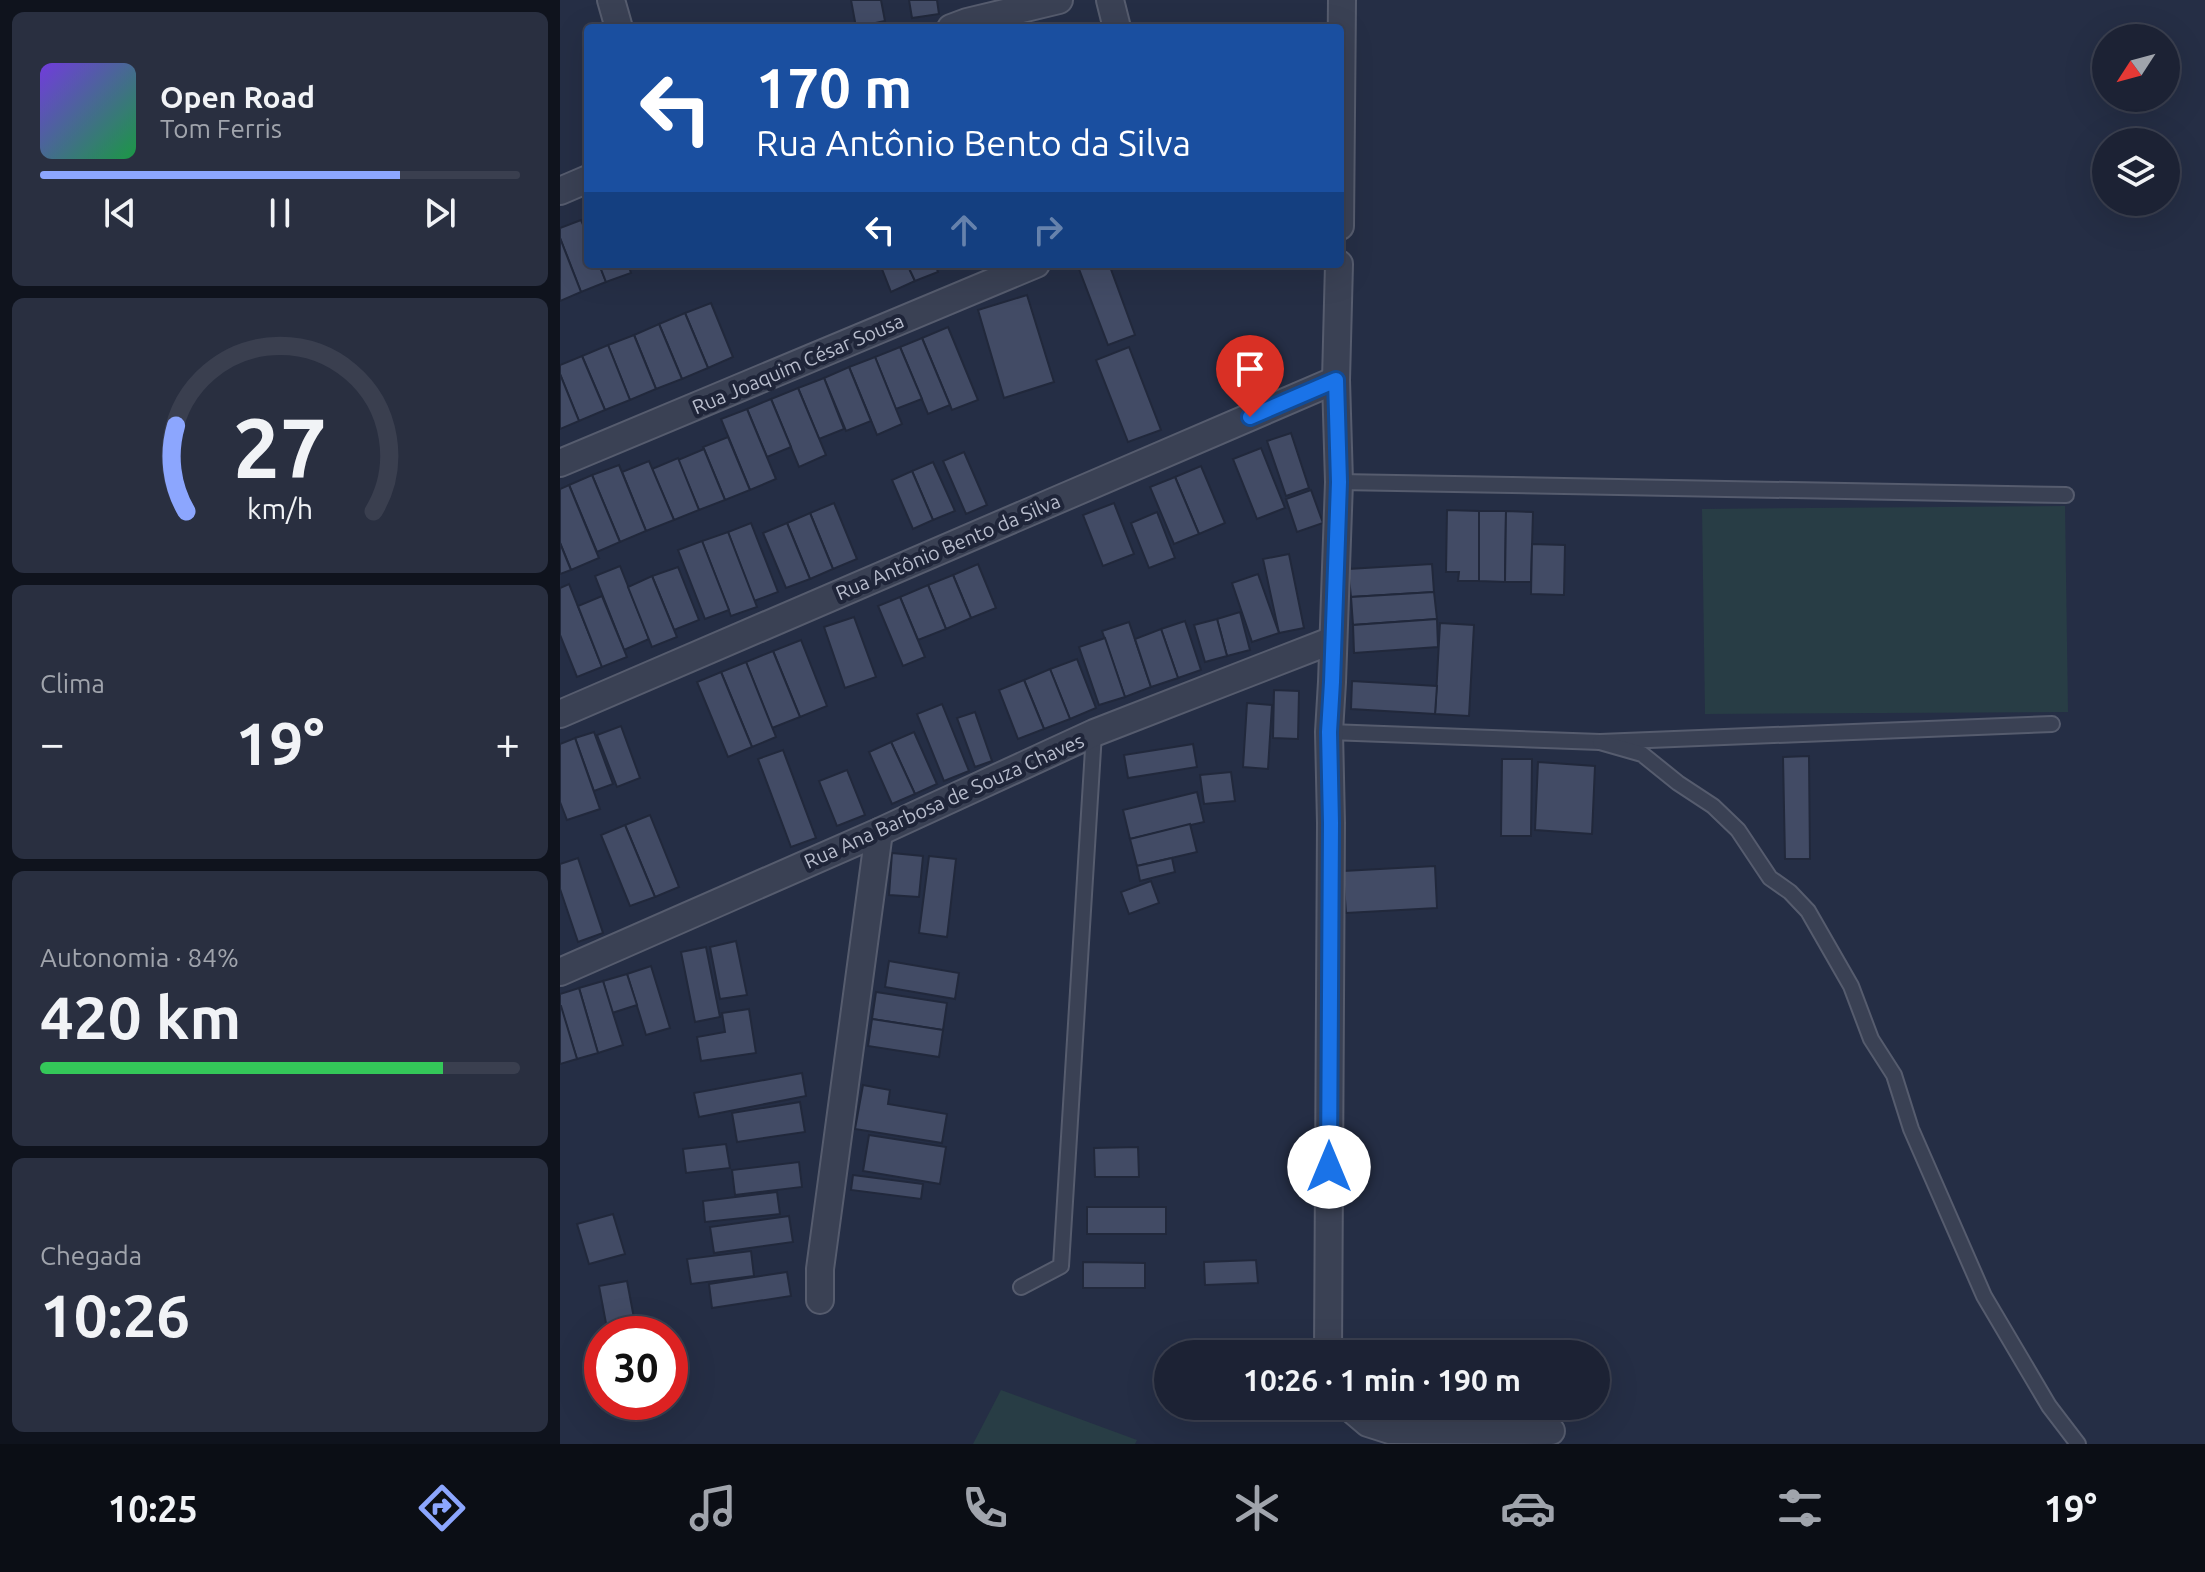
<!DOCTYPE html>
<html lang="pt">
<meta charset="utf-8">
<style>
:root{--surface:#1c2234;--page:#292f40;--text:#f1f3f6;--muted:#a0a4ac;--line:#3a3f4f;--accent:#8ca6fe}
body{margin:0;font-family:Ubuntu,sans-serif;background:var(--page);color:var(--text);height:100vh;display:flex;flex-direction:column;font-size:30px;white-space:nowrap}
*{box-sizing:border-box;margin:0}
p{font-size:26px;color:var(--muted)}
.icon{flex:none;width:44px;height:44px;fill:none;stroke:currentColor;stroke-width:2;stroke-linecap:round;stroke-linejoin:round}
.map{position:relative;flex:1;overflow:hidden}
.details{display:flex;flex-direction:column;gap:12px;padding:12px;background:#0f131d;width:560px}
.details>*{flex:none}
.guide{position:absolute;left:24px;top:24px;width:760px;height:244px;border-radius:8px;box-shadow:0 8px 32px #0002,0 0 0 2px var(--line);background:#1a4fa0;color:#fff;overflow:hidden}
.needle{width:52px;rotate:234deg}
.fabs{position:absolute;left:1532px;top:24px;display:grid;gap:16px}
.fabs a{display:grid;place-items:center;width:88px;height:88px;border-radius:50%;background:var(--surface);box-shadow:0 8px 32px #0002,0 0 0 2px var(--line);font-size:40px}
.speed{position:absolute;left:24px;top:1316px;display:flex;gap:16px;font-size:40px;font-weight:700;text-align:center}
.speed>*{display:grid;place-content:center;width:104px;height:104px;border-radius:50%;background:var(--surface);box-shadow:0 8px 32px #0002,0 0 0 2px var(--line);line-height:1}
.speed .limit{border:12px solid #d22;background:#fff;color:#111}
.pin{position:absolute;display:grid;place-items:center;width:68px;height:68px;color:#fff;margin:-82px -34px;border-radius:50% 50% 50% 0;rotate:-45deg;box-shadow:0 0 8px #0007}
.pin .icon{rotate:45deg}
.me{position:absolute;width:88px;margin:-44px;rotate:0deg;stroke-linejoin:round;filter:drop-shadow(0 0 6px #0008)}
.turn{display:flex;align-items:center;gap:28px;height:168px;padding:0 40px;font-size:36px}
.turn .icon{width:104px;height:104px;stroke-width:2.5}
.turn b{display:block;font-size:56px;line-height:68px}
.lanes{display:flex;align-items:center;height:76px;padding:0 40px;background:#0003;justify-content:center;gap:40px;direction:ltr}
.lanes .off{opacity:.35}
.big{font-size:60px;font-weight:600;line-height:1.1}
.details .tile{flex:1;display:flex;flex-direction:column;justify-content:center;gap:12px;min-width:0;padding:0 28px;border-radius:12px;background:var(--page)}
.details .dial{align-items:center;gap:0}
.dial svg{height:208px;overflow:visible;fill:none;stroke:var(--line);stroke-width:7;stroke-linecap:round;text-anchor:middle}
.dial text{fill:var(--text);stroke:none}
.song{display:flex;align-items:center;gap:24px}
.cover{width:96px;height:96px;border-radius:12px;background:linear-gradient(135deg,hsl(260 70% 55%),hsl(140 70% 35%))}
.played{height:8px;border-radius:4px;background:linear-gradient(90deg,var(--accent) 75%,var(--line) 75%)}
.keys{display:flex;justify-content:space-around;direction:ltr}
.heat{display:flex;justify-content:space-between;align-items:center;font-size:44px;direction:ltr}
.charge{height:12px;border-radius:6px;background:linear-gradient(90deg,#34c759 84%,var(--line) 0)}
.trip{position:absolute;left:594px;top:1340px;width:456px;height:80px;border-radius:40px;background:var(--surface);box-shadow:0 8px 32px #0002,0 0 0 2px var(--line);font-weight:600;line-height:80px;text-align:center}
.tab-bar{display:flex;height:128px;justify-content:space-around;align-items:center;background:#0b0e15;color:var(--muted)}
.tab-bar .icon{width:56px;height:56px}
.tab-bar .on{color:var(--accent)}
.tab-bar b{font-size:36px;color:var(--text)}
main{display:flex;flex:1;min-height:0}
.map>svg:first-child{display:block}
.green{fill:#283d45}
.building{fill:#424b65;stroke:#21283b;stroke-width:2}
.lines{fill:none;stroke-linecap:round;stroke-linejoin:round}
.service-casing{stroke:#565c6e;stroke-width:18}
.minor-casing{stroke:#565c6e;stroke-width:30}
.service{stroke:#3a4154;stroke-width:14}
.minor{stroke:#3a4154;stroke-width:26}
.route-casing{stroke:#114b97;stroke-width:20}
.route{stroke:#1a73e8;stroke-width:14}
.labels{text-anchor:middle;stroke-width:8;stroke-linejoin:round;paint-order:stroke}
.street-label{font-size:20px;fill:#b8bdcd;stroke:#1f2539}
</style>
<main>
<section class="details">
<div class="tile">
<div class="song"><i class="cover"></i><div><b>Open Road</b><p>Tom Ferris</p></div></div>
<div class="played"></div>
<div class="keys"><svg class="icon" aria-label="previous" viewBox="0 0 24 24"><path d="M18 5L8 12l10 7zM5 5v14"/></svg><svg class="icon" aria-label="pause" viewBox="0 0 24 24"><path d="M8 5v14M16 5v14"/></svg><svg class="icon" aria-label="next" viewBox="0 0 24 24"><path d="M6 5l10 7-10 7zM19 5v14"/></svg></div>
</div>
<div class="tile dial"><svg viewBox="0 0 100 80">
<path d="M14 69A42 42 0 1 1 86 69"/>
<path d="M14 69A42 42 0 0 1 10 36" stroke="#8ca6fe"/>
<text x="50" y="56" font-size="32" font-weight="700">27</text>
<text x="50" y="72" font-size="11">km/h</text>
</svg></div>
<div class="tile"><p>Clima</p>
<div class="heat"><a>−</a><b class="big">19°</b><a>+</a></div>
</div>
<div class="tile"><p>Autonomia · 84%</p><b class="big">420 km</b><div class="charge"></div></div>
<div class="tile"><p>Chegada</p><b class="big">10:26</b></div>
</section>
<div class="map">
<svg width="1645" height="1444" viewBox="0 0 1645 1444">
<rect width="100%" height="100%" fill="#252e45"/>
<g class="green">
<path d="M1505 506 1508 712 1145 714 1142 509Z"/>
<path d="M441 1390 577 1440 575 1444H413Z"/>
</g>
<g class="building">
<path d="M291 0H321L325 21 296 27Z"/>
<path d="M349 0H377L379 14 352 18Z"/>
<path d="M21 220 28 236V264H39L46 282 21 292 0 238V228Z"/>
<path d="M0 238 21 292 0 301Z"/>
<path d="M39 264H68L71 273 46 282Z"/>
<path d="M320 264H347L355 281 331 292Z"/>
<path d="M347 264H375L378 272 355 281Z"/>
<path d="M532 264H549L575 335 548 345 519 269Z"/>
<path d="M467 295 494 382 444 398 418 310Z"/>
<path d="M151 303 173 357 148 368 125 313Z"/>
<path d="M125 313 148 368 122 379 99 324Z"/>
<path d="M99 324 122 379 96 389 74 335Z"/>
<path d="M388 327 418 400 392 410 362 338Z"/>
<path d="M74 335 96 389 70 400 48 345Z"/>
<path d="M362 338 390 405 368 414 340 347Z"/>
<path d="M48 345 70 400 45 410 22 356Z"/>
<path d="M340 347 362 399 336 409 315 357Z"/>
<path d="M569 347 601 430 568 442 536 360Z"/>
<path d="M22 356 45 410 19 421 0 374V365Z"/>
<path d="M315 357 342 424 317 435 289 367Z"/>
<path d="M289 367 311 421 286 431 264 378Z"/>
<path d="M0 374 19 421 0 429Z"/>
<path d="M264 378 284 429 259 439 238 388Z"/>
<path d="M238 388 266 455 239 467 211 399Z"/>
<path d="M211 399 231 447 207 457 187 409Z"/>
<path d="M187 409 216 479 190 490 161 419Z"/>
<path d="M731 433 749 488 726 496 707 441Z"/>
<path d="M168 437 190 490 165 500 143 447Z"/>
<path d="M701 448 725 508 697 519 673 459Z"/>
<path d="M144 449 165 500 139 510 118 460Z"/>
<path d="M404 452 427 505 406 514 383 461Z"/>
<path d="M118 458 139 510 114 520 92 469Z"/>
<path d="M89 461 114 520 86 531 62 472Z"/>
<path d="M373 462 395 511 373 520 352 471Z"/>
<path d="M59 465 86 531 60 542 32 475Z"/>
<path d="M641 466 665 523 639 534 615 477Z"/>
<path d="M352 471 373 520 353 529 332 480Z"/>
<path d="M32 475 60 542 37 552 9 485Z"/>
<path d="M615 477 639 534 614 544 590 487Z"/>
<path d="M9 485 39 558 11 570 0 543V489Z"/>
<path d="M751 490 763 523 737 532 726 499Z"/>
<path d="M274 503 297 559 273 569 250 513Z"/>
<path d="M554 503 574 554 543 566 523 515Z"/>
<path d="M887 510 919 511V581H898L899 572H886Z"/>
<path d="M919 511H946L945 582 919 581Z"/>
<path d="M946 511 973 512 971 582H945Z"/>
<path d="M597 512 615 558 589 568 571 523Z"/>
<path d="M250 513 273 569 250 579 227 523Z"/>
<path d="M191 523 218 592 194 601 168 532Z"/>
<path d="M227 523 250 579 226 588 203 533Z"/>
<path d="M168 532 197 607 171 616 142 541Z"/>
<path d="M142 541 169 610 145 619 118 550Z"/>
<path d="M0 543 11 570 0 574Z"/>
<path d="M972 544 1005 545 1004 595 971 594Z"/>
<path d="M729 554 744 628 719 633 703 559Z"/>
<path d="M418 564 436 608 411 618 393 575Z"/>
<path d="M872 564 874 592 791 597 788 569Z"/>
<path d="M60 566 89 639 64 650 35 576Z"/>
<path d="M118 567 139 620 114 630 92 576Z"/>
<path d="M698 574 719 633 692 642 672 583Z"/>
<path d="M393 575 411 618 386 629 368 585Z"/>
<path d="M92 576 117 637 92 647 68 587Z"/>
<path d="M9 584 42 667 17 677 0 635V588Z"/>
<path d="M368 585 386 629 358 640 340 597Z"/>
<path d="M874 592 877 619 793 625 791 597Z"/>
<path d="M42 596 67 657 42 667 18 606Z"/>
<path d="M340 597 365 657 343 666 318 606Z"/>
<path d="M680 612 690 650 667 656 657 619Z"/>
<path d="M294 617 316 677 285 688 264 627Z"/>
<path d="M657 619 667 656 645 662 634 625Z"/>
<path d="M877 619 878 647 794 653 793 625Z"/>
<path d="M625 621 641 670 618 678 601 629Z"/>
<path d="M569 622 591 687 565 697 542 631Z"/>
<path d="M880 623 914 625 909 716 875 714Z"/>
<path d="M601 629 618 678 591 687 575 639Z"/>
<path d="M545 638 565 697 539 705 519 647Z"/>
<path d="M241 640 267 706 240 717 213 651Z"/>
<path d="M213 651 240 717 212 728 186 662Z"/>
<path d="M517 659 536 708 510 719 490 669Z"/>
<path d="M186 662 216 737 192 747 161 672Z"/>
<path d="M490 669 510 719 484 729 464 680Z"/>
<path d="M161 672 192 747 168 757 137 682Z"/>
<path d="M464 680 484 729 458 739 439 690Z"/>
<path d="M792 681 877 686 875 714 791 709Z"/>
<path d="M714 690 739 691 738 739 713 738Z"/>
<path d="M687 703 712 705 708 769 683 767Z"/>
<path d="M382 704 409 771 384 781 357 714Z"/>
<path d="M415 712 432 761 415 767 397 718Z"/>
<path d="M61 726 80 778 57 787 37 735Z"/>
<path d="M34 732 53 784 34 791 15 738Z"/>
<path d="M354 732 377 784 355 794 331 742Z"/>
<path d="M15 738 40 809 7 820 0 802V744Z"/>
<path d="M331 742 355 794 332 804 309 752Z"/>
<path d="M633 744 637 767 568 778 564 755Z"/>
<path d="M223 750 256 838 231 847 198 759Z"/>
<path d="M1249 756 1250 859H1225L1223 757Z"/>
<path d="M942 759H972L971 836H941Z"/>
<path d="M978 762 1035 766 1032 834 975 830Z"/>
<path d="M287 770 305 815 277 826 259 781Z"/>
<path d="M671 772 675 801 644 804 640 775Z"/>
<path d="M637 792 644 822 570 839 563 810Z"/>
<path d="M90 815 119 887 95 897 65 825Z"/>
<path d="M630 824 637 852 577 866 570 839Z"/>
<path d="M65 825 95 897 70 906 41 835Z"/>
<path d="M332 853 363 856 359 897 329 895Z"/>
<path d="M369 856 396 859 387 937 359 933Z"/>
<path d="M18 858 43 933 18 942 0 889V864Z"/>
<path d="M612 858 615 872 580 881 577 866Z"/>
<path d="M875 866 877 908 786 913 783 871Z"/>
<path d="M591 881 599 903 569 914 561 892Z"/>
<path d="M176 941 187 995 160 999 150 947Z"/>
<path d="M146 947 160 1017 135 1022 121 952Z"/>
<path d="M329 961 399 973 395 999 325 987Z"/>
<path d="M91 966 110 1028 86 1035 67 974Z"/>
<path d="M67 974 77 1005 52 1013 43 981Z"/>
<path d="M43 981 63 1045 38 1053 19 988Z"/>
<path d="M19 988 38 1053 17 1059 0 1005V994Z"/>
<path d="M316 992 387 1003 383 1030 312 1019Z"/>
<path d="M1 1006 17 1059 0 1064V1006Z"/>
<path d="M189 1009 196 1053 141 1061 137 1037 165 1032 162 1013Z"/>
<path d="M312 1019 383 1030 379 1057 308 1046Z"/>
<path d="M242 1073 246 1096 139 1117 134 1093Z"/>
<path d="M303 1085 330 1090 328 1104 387 1114 382 1143 295 1129Z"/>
<path d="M240 1102 245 1132 177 1142 172 1113Z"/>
<path d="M309 1135 386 1147 380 1184 303 1171Z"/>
<path d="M166 1144 170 1168 126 1173 123 1149Z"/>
<path d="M578 1147 579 1177H535L534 1148Z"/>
<path d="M239 1162 242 1187 175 1195 172 1170Z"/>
<path d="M293 1175 363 1184 361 1199 291 1190Z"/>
<path d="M217 1192 220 1214 145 1222 143 1201Z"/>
<rect x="527" y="1207" width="79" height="27"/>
<path d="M53 1214 65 1254 29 1264 17 1224Z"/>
<path d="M229 1216 233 1242 154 1253 150 1227Z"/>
<path d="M191 1251 194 1276 131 1284 127 1259Z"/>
<path d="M696 1260 698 1283 645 1285 644 1262Z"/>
<path d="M523 1262 585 1263V1288H523Z"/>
<path d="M227 1272 231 1296 152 1308 149 1284Z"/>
<path d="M67 1281 77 1334H48L39 1286Z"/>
</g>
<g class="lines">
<defs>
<g id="service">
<path d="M779 482 1506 495"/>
<path d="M769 732 1040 742 1492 724"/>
<path d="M1040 742 1082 754 1118 783 1153 806 1178 830 1210 878 1230 892 1248 911 1291 986 1311 1039 1334 1075 1351 1129 1424 1296 1489 1406 1518 1444"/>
<path d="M461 1287 501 1266 534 733"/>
</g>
<g id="minor">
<path d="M51 0 59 28"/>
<path d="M550 0 557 28"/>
<path d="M391 28 407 22 499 0"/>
<path d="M0 191 28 179"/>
<path d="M780 226 782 0"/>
<path d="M0 463 476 264"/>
<path d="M0 714 776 380"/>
<path d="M0 972 319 832 534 733 773 640"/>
<path d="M260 1300V1269L319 832"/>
<path d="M768 1354 771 823 769 732 772 682 779 482 776 380 779 264"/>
<path d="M788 1406 808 1423 830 1430 991 1431"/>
</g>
</defs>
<use href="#service" class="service-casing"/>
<use href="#minor" class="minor-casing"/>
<use href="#service" class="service"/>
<use href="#minor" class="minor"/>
</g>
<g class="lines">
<defs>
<path id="route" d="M690 417 776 380 779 482 772 682 769 732 771 823 769 1167"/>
</defs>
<use href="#route" class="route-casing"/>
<use href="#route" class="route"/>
</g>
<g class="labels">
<g class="street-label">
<text transform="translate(238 364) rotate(-23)" y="7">Rua Joaquim César Sousa</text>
<text transform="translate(388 547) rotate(-23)" y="7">Rua Antônio Bento da Silva</text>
<text transform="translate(384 801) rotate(-24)" y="7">Rua Ana Barbosa de Souza Chaves</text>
</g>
</g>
</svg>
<div class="fabs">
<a><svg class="needle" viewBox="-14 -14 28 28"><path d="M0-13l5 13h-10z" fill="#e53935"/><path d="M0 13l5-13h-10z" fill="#a0a4ac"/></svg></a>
<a><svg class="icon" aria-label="layers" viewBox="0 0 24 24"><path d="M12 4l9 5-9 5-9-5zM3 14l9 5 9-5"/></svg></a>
</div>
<div class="speed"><div class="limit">30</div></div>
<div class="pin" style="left:690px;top:417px;background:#d93025"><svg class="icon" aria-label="arrive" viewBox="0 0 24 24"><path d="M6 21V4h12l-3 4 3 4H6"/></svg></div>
<svg class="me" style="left:769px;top:1167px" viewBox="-20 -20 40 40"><circle r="19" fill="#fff"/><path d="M0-13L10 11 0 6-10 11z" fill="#1a73e8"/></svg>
<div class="trip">10:26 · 1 min · 190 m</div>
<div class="guide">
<div class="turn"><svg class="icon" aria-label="left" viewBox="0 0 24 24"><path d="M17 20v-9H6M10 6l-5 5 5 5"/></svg><div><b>170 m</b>Rua Antônio Bento da Silva</div></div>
<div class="lanes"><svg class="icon" aria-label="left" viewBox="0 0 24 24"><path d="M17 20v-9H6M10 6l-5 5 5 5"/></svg><svg class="icon off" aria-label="ahead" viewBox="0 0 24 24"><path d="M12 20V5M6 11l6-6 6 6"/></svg><svg class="icon off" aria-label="right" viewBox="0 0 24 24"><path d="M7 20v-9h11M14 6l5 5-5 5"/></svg></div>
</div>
</div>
</main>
<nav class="tab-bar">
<b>10:25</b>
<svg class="icon on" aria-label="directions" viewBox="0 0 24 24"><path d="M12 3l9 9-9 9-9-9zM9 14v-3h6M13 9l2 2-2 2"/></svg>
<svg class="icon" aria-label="music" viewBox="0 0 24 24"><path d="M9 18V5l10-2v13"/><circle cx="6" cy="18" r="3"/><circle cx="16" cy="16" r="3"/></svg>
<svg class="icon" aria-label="phone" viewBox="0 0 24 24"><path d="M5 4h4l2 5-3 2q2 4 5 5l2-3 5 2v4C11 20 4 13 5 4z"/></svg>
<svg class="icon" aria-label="climate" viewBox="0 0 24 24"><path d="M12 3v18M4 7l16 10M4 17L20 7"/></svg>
<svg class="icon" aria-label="car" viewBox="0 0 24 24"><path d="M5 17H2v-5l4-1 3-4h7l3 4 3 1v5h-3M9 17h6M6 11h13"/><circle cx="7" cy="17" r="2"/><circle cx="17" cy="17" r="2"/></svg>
<svg class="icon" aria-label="filters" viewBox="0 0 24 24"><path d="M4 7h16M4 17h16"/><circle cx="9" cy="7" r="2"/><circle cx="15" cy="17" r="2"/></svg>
<b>19°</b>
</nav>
